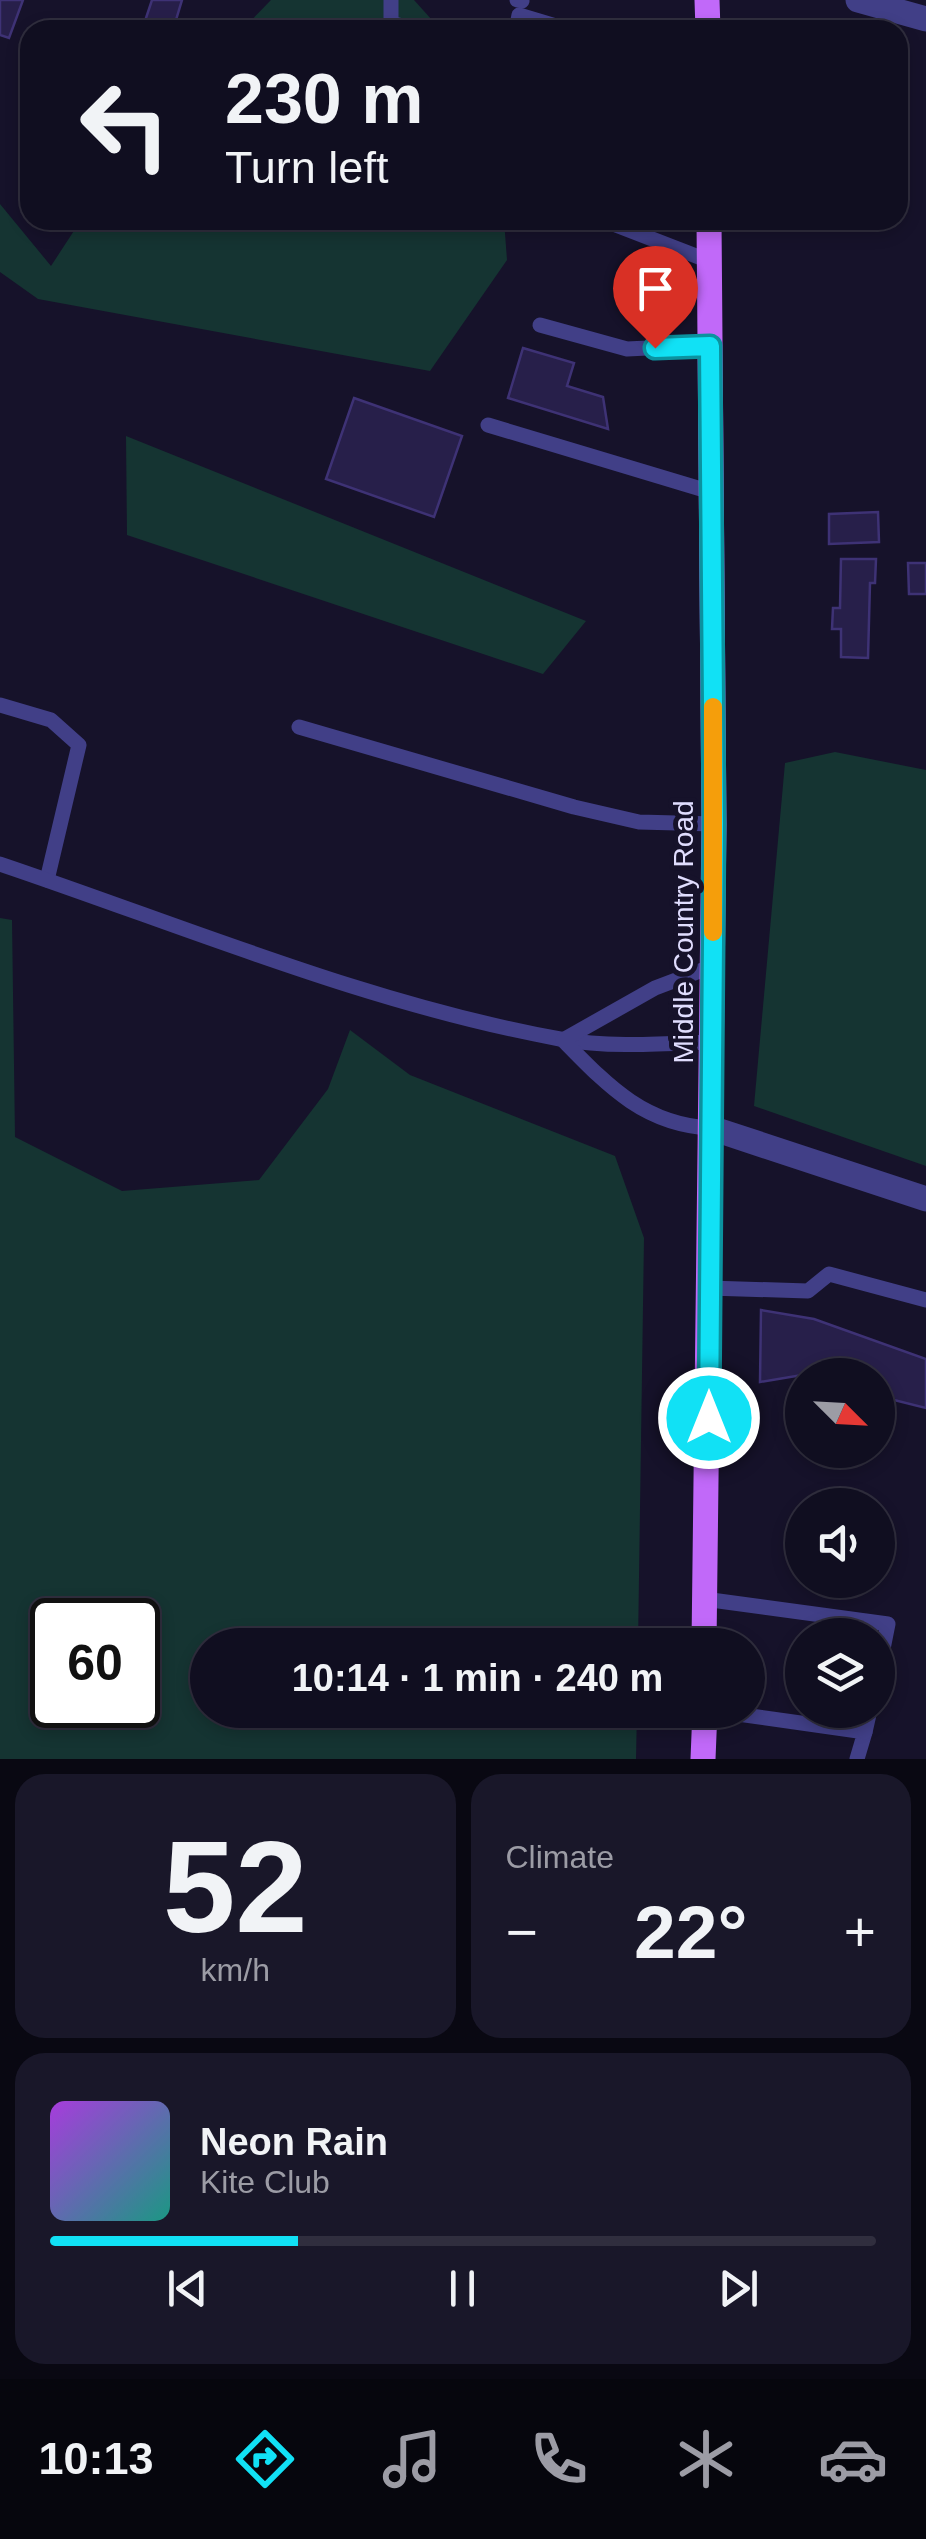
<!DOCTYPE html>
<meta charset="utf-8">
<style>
:root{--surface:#100e20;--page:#191729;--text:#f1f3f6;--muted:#9c9ca5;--line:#302e3e;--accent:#11e1f5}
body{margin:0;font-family:Helvetica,sans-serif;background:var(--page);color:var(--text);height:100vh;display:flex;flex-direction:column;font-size:38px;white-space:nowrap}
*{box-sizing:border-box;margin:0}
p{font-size:32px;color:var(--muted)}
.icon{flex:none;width:55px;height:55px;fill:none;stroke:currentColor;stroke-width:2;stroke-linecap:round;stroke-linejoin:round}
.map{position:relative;height:1759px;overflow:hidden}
.side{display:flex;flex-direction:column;gap:15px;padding:15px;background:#090812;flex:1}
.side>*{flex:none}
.guide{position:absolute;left:20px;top:20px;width:888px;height:210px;border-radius:30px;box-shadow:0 5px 15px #0003,0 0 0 2px var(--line);background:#100e20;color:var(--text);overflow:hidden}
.needle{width:65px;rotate:114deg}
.controls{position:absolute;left:785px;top:1358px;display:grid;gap:20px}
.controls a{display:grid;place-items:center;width:110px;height:110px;border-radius:50%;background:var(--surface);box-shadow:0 5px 15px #0003,0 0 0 2px var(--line);font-size:50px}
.speed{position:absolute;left:30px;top:1598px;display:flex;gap:20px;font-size:50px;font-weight:700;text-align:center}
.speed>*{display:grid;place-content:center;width:130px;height:130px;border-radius:50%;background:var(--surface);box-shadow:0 5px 15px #0003,0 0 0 2px var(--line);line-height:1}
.speed .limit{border:5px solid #111;border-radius:15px;background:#fff;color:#111}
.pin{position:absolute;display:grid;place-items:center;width:85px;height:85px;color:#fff;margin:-102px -42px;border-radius:50% 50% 50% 0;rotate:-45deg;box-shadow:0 0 10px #0007}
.pin .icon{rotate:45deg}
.me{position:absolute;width:110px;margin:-55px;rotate:0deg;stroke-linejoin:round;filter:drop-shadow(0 0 8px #0008)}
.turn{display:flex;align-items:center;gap:35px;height:210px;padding:0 40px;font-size:45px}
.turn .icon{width:130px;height:130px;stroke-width:2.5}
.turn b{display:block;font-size:70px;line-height:85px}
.big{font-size:75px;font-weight:800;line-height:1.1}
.side .card{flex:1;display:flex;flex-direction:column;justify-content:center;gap:15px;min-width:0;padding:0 35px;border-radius:30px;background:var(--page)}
.side .dial{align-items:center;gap:0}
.dial b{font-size:130px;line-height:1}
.song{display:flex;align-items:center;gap:30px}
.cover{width:120px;height:120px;border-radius:15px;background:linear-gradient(135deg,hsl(280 70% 55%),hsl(170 70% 35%))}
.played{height:10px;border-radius:5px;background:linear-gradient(90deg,var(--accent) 30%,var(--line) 30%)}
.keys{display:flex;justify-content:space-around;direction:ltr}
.heat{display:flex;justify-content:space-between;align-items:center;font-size:55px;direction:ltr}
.side .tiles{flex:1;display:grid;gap:15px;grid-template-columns:1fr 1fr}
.card:last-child{grid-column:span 2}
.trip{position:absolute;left:190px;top:1628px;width:575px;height:100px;border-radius:50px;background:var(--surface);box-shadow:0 5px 15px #0003,0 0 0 2px var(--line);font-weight:800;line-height:100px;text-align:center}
.tab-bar{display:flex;height:160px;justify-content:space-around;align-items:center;background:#06060d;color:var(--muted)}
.tab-bar .icon{width:70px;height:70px}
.tab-bar .on{color:var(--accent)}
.tab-bar b{font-size:45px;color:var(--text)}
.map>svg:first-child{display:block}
.green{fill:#153432;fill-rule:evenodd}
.building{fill:#271f4a;stroke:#3e3275;stroke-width:2.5}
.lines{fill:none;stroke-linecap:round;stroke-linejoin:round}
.service{stroke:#413f87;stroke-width:15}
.minor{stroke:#413f87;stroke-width:25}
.tertiary{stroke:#413f87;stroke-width:25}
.primary{stroke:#c169f9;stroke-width:25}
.route-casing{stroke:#0b929f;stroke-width:25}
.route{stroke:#11e1f5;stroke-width:18}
.slow{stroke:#f59e0b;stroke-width:18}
.labels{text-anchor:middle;stroke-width:10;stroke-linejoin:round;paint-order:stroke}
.street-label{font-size:28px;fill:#e0ddfe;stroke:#16122a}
</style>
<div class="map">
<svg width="926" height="1759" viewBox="0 0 926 1759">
<rect width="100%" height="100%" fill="#16122a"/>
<g class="green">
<path d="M271 0H414L441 30H242Z"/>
<path d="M0 204 51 266 81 220H504L507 260 430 371 38 299 0 272Z"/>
<path d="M126 436 586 621 543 674 127 535Z"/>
<path d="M835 752 926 770V1166L754 1106 785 763Z"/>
<path d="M0 918 12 920 15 1137 122 1191 259 1180 328 1089 350 1030 410 1075 615 1156 644 1238 638 1645H208V1710H637L636 1759H0ZM138 1620V1705H52V1620Z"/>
</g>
<g class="building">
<path d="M0 0H23L9 38 0 35Z"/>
<path d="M152 0H182L176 20 184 23 182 30H142Z"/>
<path d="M523 348 574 363 567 386 603 397 608 429 508 398Z"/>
<path d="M354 398 462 436 434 517 326 479Z"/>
<path d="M878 512 879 542 829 544V514Z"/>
<path d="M841 559H876L875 583H870L868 658 841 657V629H832L833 608H840Z"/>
<path d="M908 563H926V594H909Z"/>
<path d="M761 1310 814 1319 926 1359V1408L878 1396V1375H802L760 1382Z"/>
<path d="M798 1645H802V1682H795Z"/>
</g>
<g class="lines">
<g class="service">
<path d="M391 0V23L417 30"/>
<path d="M517 0 522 1"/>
<path d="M516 30 519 15 569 30"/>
<path d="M603 220 709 261"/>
<path d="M540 325 627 349 710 345"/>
<path d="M488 425 711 492"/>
<path d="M0 705 51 720 79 745 47 880"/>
<path d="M299 727 574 807 639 822 714 824"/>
<path d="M0 864C184 926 368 1004 560 1039 609 1048 662 1044 712 1042"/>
<path d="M711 1128C644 1125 607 1085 563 1040L655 988 713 966"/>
<path d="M709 1288 808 1291 829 1274 926 1300"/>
<path d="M704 1599 888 1624 878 1674"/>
<path d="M709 1710 865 1732 857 1759"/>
<path d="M865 1732 870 1710"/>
</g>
<path class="minor" d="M858 0 926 19"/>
<path class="tertiary" d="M711 1128 926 1199"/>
<g class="primary">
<path d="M707 0 708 30"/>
<path d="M704 1645 714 824 709 220"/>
<path d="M703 1759 705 1710"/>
</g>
</g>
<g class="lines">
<defs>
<path id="route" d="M655 348 710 346 714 824 709 1418"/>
</defs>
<use href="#route" class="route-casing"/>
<use href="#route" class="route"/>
<path class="slow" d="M713 707V932"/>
</g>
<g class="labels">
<g class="street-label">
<text transform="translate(683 932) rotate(-90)" y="10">Middle Country Road</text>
</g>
</g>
</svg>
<div class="controls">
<a><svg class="needle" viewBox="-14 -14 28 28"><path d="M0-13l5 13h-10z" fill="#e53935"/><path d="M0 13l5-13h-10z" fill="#9c9ca5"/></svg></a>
<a><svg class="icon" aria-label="sound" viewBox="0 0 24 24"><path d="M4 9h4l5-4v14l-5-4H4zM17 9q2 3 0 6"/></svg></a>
<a><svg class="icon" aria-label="layers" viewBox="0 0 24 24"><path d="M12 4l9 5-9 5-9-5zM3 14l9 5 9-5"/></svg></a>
</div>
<div class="speed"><div class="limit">60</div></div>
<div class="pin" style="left:655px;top:348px;background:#d93025"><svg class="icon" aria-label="arrive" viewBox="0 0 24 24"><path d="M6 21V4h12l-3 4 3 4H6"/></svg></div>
<svg class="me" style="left:709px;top:1418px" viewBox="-20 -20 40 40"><circle r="17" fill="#11e1f5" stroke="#fff" stroke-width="3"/><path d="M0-11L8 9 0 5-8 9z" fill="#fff"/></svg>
<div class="trip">10:14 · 1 min · 240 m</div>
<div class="guide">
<div class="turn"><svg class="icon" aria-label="left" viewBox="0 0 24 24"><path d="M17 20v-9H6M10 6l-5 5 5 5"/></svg><div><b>230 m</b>Turn left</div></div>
</div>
</div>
<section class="side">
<div class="tiles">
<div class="card dial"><b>52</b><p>km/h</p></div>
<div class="card"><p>Climate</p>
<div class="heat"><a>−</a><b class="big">22°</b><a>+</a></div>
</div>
<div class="card">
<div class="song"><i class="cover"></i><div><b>Neon Rain</b><p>Kite Club</p></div></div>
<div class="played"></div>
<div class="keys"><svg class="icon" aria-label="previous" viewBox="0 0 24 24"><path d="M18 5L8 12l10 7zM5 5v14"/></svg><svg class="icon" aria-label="pause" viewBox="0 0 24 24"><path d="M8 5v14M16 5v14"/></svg><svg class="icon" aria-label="next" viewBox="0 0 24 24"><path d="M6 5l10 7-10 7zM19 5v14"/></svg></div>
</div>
</div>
</section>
<nav class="tab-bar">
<b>10:13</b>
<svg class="icon on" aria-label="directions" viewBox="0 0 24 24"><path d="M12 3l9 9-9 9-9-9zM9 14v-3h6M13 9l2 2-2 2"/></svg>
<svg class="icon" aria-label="music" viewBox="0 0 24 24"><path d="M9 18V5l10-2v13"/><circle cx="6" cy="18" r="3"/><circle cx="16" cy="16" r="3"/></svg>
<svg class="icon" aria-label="phone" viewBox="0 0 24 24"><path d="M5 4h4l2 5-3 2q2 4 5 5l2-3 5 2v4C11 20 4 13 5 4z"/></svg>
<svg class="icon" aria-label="climate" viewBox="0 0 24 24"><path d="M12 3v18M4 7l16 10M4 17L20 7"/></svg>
<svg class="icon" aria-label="car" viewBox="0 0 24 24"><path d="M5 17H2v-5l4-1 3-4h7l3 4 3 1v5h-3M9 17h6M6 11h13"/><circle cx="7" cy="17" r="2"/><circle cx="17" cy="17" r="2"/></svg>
</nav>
